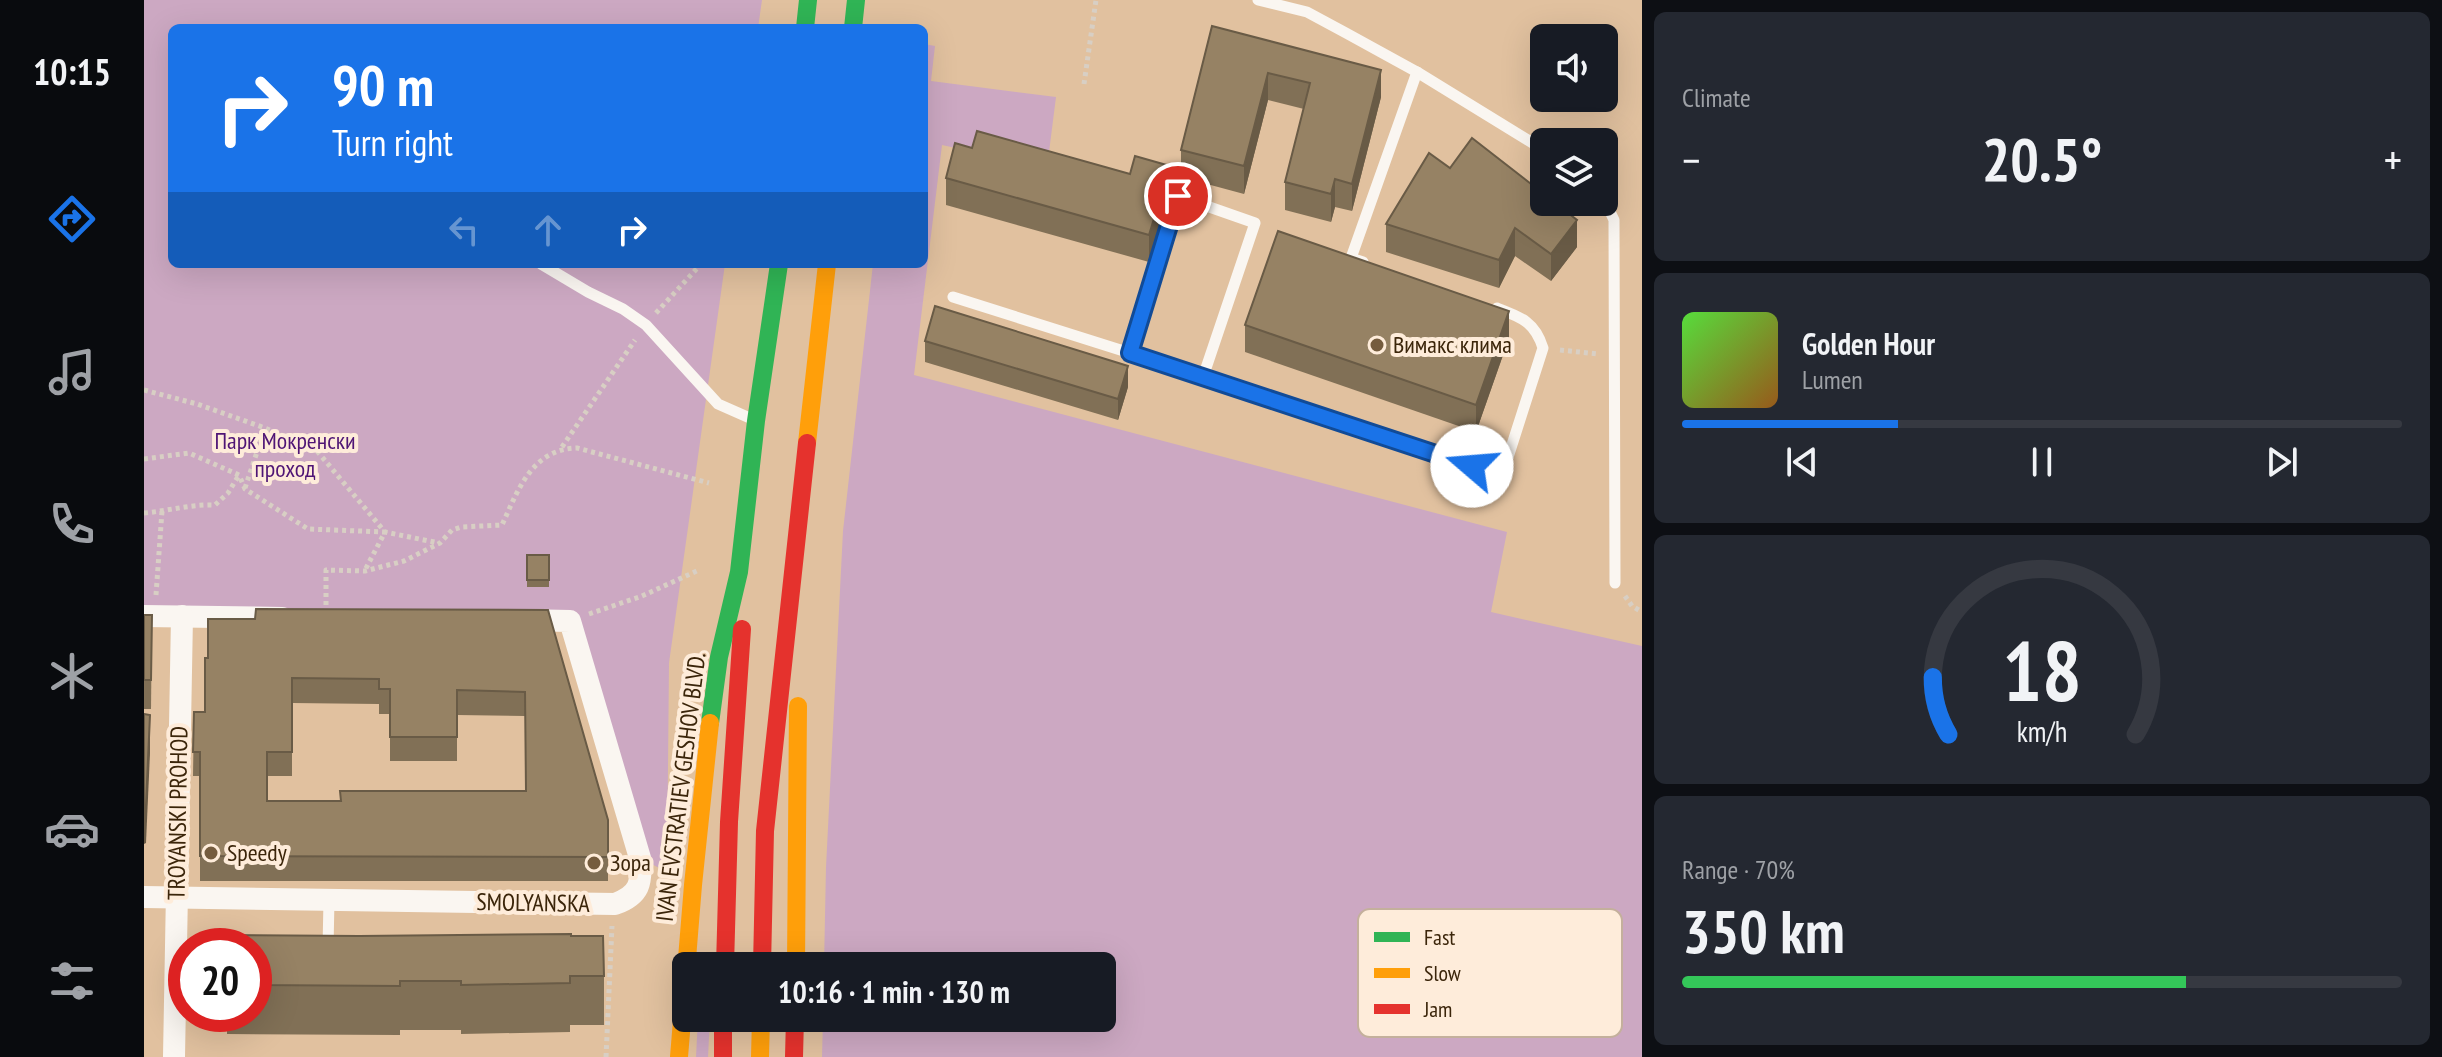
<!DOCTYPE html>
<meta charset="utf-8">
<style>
:root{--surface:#171b24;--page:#242831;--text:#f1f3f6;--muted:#9ea1a6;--line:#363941;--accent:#1a73e8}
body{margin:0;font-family:"PT Sans Narrow",sans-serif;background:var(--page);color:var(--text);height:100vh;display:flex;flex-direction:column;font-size:30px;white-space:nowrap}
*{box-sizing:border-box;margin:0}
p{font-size:26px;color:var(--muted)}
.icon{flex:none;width:44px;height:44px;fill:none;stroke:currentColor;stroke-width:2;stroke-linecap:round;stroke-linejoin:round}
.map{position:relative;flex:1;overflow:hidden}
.details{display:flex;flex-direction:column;gap:12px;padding:12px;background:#0d0f14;width:800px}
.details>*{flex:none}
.top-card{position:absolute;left:24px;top:24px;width:760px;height:244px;border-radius:12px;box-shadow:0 8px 32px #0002;background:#1a73e8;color:#fff;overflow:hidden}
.controls{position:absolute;left:1386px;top:24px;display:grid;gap:16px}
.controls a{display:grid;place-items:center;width:88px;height:88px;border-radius:12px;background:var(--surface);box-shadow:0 8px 32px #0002;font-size:40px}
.speed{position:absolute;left:24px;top:928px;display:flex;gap:16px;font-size:40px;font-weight:700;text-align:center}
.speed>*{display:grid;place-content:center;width:104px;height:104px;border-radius:50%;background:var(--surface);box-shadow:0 8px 32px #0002;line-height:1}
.speed .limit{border:12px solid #d22;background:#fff;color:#111}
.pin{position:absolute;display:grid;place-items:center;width:68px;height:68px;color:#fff;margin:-34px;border:4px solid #fff;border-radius:50%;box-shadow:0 2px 8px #0007}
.me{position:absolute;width:88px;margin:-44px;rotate:288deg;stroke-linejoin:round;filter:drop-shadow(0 0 6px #0008)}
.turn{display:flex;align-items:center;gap:28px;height:168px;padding:0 32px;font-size:36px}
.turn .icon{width:104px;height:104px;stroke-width:2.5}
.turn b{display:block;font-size:56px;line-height:68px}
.lanes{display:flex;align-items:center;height:76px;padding:0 32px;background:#0003;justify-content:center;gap:40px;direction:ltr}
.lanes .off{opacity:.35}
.big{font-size:60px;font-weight:600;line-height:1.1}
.details .widget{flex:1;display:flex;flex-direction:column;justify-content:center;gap:12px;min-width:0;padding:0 28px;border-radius:12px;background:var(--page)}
.details .dial{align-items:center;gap:0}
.dial svg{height:208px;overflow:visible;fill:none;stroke:var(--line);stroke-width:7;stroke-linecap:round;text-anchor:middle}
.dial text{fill:var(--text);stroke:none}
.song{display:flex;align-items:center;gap:24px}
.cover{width:96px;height:96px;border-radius:12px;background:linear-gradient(135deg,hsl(110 70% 55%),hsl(30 70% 35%))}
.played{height:8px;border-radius:4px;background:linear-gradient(90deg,var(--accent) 30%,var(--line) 30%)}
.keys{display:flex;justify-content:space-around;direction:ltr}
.heat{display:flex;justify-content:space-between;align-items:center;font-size:44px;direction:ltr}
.charge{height:12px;border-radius:6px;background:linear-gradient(90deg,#34c759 70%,var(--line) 0)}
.trip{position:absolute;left:528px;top:952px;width:444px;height:80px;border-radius:12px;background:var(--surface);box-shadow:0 8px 32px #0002;font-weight:600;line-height:80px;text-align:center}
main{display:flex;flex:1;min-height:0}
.tabs{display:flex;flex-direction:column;width:144px;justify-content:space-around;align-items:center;background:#090b0e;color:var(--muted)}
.tabs .icon{width:56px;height:56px}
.tabs .on{color:var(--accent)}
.tabs b{font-size:36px;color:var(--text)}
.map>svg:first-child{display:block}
.green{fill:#cca8c2}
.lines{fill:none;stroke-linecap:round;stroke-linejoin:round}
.path{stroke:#d8cfc4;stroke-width:5;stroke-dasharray:4 4;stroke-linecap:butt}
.lane{stroke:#faf6f1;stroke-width:11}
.street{stroke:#faf6f1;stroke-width:22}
.fast{stroke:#30b455;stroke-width:18}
.slow{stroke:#ff9f0a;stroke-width:18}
.jam{stroke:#e5322d;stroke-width:18}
.wall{fill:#817056;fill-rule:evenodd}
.shaded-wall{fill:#695b46}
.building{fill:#968264;stroke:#695b46;stroke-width:2;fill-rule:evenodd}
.route-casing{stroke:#114b97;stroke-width:20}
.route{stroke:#1a73e8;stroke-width:14}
.poi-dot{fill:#755c3e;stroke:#feecda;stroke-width:3}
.labels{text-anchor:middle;stroke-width:8;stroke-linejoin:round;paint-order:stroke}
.poi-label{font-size:24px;fill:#3b250a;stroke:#feecda;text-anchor:start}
.park-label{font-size:24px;fill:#4f1575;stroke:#feecda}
.street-label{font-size:24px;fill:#3b250a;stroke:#feecda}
.key{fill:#feecda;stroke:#c4b09c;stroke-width:2}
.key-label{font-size:22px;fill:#3b250a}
</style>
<main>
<nav class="tabs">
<b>10:15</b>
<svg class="icon on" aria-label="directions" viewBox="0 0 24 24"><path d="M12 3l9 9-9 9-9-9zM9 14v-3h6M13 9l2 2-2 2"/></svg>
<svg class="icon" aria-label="music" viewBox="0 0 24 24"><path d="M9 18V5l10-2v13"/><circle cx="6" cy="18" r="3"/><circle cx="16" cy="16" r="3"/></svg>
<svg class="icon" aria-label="phone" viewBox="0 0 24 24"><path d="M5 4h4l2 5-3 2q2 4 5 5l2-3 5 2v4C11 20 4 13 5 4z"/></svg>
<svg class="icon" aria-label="climate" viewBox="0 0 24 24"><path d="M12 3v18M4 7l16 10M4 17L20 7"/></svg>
<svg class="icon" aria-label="car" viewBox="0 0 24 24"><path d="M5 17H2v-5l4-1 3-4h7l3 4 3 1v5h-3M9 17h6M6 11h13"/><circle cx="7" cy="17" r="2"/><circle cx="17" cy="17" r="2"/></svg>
<svg class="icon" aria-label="filters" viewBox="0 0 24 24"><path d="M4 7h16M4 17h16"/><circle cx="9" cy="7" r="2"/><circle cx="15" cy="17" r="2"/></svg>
</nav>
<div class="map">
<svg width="1498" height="1057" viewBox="0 0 1498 1057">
<rect width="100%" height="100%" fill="#e1c19f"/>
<g class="green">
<path d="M0 0H618L614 28H28V264H581L525 663 523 872 496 858 425 621 0 616Z"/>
<path d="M780 44 791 46 787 81 912 97 903 168 798 145 770 375 1363 532 1347 612 1498 646V1057H678L679 1018H958V966H680L682 867 699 531 729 264H780Z"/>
<path d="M554 1018H566L564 1057H552Z"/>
</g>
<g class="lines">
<g class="path">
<path d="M940 84 952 0"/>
<path d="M512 313 557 264"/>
<path d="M1416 350 1454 354"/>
<path d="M0 390 53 404 121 428 173 451 241 532 295 543"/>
<path d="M418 447 491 340"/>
<path d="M0 459 45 453 95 475 101 489 164 529 241 532 221 570"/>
<path d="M101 488 121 428"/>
<path d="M0 513C24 511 47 504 71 505L84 493 95 475"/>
<path d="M12 595 18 511"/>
<path d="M1481 596 1488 606 1498 612"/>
<path d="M182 613V570L221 571 260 561 296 543 308 530 317 527 358 525C374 490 388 449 433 448L565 483"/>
<path d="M445 614 498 596 555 570"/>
<path d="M462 1057 468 926"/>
</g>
<g class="lane">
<path d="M1114 0 1163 12 1202 33 1273 72 1400 150"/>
<path d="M1460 199 1470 220 1471 583"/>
<path d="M1219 262 1207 258 1273 72"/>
<path d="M397 264 444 292 479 309 502 325 574 404 608 419"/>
<path d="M809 297 986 353 1034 196 1111 223 1059 377"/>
<path d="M986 353 1358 476 1399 348C1391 322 1377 317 1353 308"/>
<path d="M184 948 185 900"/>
</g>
<g class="street">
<path d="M0 616 138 618"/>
<path d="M0 897 471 904C496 895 498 883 496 858L426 621 377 620"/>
<path d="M30 1057 38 616"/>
</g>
<g class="fast">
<path d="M661 28 664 0"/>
<path d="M709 28 712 0"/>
<path d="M566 723 575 657 595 572 612 421 635 264"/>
</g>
<g class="slow">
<path d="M663 443 683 264"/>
<path d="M652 966 654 706"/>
<path d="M535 1057 549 885 566 723"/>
<path d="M616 1057 617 1018"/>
</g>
<g class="jam">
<path d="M581 966 585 822 598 629"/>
<path d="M618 966 621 831 663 443"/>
<path d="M579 1018V1057"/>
<path d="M650 1057 651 1018"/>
</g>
</g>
<g class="wall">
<path d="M1068 26 1237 97 1208 211 1191 207 1187 222 1141 210V182L1160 109 1124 100 1100 194 1037 177V150Z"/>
<path d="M828 148 1026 193 1005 262 802 205V178Z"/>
<path d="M1306 168 1433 247 1407 281 1371 256 1355 288 1242 252V224Z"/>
<path d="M1101 325 1365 338 1332 432 1101 352Z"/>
<path d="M781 341 984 387 974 420 781 362Z"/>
<rect x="383" y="555" width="22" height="32"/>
<path d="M404 610 464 820V881H56V776H49L50 712H61L111 619ZM148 703 235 704V714H246V761H313V715L381 716 382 791 196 801H123V776H148Z"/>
<path d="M0 615H8L7 709H0Z"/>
<path d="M215 936H427L460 976V1025H426V1032L317 1034V1030H256V1035L83 1034V1029H58L57 1014H110V946Z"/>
</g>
<g class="shaded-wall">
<path d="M1237 70V97L1208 211V184Z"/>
<path d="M1124 73V100L1100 194V166Z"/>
<path d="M1026 166V193L1005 262V235Z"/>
<path d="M1191 179V207L1187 222V194Z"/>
<path d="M1433 220V247L1407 281V254Z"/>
<path d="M1371 228V256L1355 288V260Z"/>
<path d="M1365 311V338L1332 432V405Z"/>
<path d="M984 366V387L974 420V399Z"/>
<path d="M6 715V753L2 843 0 844V807Z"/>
</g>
<g class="building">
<path d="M1068 26 1237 70 1208 184 1191 179 1187 194 1141 182 1166 83 1124 73 1100 166 1037 150Z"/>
<path d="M833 131 986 174 991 156 1026 166 1005 235 802 178 811 143 828 148Z"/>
<path d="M1328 138 1400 194V202H1410L1433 220 1407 254 1371 228 1355 260 1242 224 1285 153 1306 168Z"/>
<path d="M1134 231 1365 311 1332 405 1101 325Z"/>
<path d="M791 306 984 366 974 399 781 341Z"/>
<rect x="383" y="555" width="22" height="25"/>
<path d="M112 609 404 610 464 820V857L56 856V752H49L50 712H61V658H64V619H111ZM148 678 235 679V689H246V737H313V690L381 692 382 791H196L197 801H123V752H148Z"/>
<path d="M0 615H8L7 680H0Z"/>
<path d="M0 714 6 715 2 805 0 807Z"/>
<path d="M427 934V936H459L460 976H426V983L317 985V981H256V986L110 985V946H57V940L80 939V935L215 936Z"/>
</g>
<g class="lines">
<defs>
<path id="route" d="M1034 196 986 353 1328 466"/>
</defs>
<use href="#route" class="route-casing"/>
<use href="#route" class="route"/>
</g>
<g class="poi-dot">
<circle cx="1233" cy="345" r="8"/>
<circle cx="67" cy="853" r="8"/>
<circle cx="450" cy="863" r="8"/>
</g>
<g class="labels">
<g class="poi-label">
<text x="1249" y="353">Вимакс клима</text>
<text x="83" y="861">Speedy</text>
<text x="466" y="871">Зора</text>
</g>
<g class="park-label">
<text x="141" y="449">Парк Мокренски<tspan x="141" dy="28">проход</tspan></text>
</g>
<g class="street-label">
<text transform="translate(537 787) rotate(-83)" y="8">IVAN EVSTRATIEV GESHOV BLVD.</text>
<text transform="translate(34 813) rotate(-89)" y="8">TROYANSKI PROHOD</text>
<text transform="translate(389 903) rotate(1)" y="8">SMOLYANSKA</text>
</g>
</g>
<rect x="1214" y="909" width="264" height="128" rx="12" class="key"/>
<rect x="1230" y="932" width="36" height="10" fill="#30b455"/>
<rect x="1230" y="968" width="36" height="10" fill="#ff9f0a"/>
<rect x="1230" y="1004" width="36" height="10" fill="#e5322d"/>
<g class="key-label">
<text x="1280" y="945">Fast</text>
<text x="1280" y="981">Slow</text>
<text x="1280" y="1017">Jam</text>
</g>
</svg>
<div class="controls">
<a><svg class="icon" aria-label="sound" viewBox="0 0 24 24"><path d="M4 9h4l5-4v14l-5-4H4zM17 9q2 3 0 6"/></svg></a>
<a><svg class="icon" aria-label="layers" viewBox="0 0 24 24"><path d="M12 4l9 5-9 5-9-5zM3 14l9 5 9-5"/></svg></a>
</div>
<div class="speed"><div class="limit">20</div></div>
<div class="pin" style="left:1034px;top:196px;background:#d93025"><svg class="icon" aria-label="arrive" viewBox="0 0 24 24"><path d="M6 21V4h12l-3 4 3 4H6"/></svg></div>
<svg class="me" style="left:1328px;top:466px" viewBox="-20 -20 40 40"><circle r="19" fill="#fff"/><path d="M0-13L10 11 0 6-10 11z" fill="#1a73e8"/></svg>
<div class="trip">10:16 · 1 min · 130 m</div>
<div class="top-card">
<div class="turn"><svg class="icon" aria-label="right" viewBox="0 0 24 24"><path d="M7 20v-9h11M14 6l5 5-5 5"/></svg><div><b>90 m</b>Turn right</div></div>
<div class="lanes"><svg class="icon off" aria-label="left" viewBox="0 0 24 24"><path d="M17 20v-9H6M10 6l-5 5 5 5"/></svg><svg class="icon off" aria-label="ahead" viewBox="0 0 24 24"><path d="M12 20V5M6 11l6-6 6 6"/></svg><svg class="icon" aria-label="right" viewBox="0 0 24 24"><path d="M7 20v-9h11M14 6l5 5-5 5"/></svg></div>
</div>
</div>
<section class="details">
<div class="widget"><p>Climate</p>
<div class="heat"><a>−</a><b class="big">20.5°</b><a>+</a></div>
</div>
<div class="widget">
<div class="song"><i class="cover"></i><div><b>Golden Hour</b><p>Lumen</p></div></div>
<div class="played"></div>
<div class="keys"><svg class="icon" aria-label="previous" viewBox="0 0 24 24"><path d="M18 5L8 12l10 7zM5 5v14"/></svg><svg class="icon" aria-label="pause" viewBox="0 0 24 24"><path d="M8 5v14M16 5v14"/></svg><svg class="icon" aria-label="next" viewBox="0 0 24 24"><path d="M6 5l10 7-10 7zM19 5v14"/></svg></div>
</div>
<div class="widget dial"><svg viewBox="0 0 100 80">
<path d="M14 69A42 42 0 1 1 86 69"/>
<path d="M14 69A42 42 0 0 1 8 47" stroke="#1a73e8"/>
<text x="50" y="56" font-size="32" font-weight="700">18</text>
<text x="50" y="72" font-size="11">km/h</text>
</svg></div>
<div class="widget"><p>Range · 70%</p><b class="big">350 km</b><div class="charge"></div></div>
</section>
</main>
